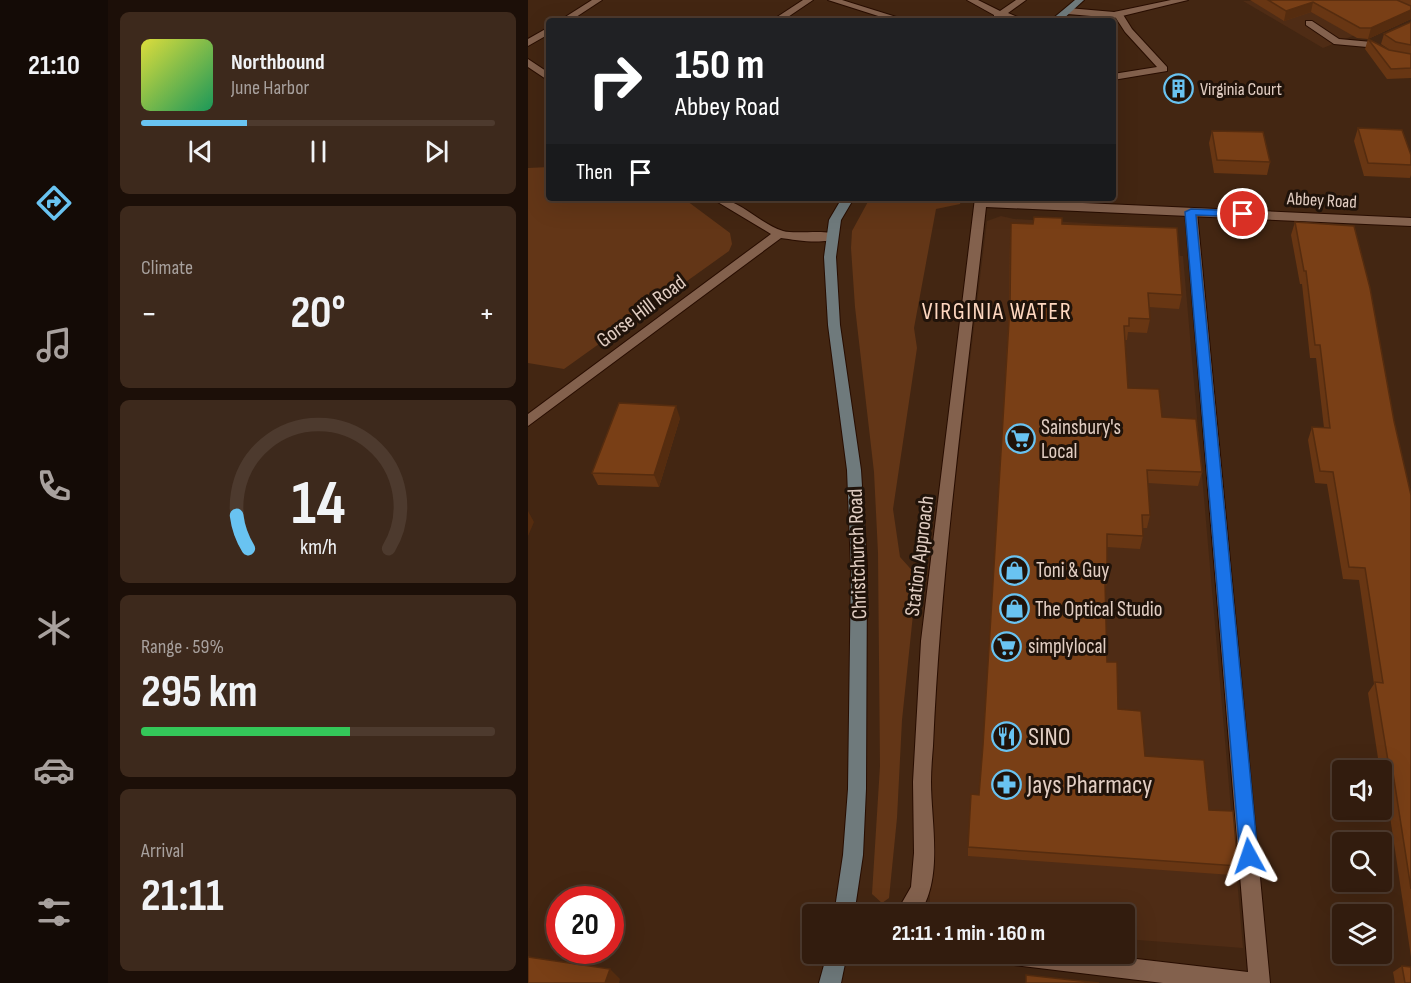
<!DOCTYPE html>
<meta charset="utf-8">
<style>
:root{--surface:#321c0e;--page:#3d291c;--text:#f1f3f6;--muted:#a8a19e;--line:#4d3a2e;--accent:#69c3f1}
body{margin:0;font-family:"Sofia Sans Condensed",sans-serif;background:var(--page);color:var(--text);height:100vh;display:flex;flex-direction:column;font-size:22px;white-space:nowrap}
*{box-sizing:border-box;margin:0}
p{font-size:20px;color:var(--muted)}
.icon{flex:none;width:33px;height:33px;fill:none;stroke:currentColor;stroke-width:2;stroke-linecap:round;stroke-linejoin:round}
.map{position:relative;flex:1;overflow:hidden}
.details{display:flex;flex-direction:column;gap:12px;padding:12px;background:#1c0f08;width:420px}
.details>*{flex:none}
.guide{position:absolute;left:18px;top:18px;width:570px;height:183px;border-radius:6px;box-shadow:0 6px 24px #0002,0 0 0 2px var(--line);background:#202124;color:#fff;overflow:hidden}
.controls{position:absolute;left:804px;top:760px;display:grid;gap:12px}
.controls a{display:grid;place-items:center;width:60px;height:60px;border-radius:6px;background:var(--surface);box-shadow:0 6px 24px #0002,0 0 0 2px var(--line);font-size:30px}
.speed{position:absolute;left:18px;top:886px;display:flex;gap:12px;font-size:30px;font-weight:700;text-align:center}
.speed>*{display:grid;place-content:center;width:78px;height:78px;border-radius:50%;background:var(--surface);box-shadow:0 6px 24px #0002,0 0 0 2px var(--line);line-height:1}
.speed .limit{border:9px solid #d22;background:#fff;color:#111}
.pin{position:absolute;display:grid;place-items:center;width:51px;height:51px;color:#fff;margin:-26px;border:3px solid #fff;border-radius:50%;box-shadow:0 2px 6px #0007}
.me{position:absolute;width:66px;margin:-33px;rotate:355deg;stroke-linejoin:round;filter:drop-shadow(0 0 4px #0008)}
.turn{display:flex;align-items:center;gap:21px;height:126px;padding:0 30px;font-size:27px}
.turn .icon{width:78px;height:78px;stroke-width:2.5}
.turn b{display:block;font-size:42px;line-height:51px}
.then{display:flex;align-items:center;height:57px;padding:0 30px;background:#0003;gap:12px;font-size:22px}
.big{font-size:45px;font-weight:700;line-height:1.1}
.details .card{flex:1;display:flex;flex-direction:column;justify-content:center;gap:9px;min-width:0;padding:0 21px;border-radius:9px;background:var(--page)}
.details .dial{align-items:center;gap:0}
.dial svg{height:156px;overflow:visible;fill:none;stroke:var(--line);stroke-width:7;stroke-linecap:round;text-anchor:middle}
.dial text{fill:var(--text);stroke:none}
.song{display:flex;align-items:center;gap:18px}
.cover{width:72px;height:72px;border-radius:9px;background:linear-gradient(135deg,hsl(60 70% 55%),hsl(150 70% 35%))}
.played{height:6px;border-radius:3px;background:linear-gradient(90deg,var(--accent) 30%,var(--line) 30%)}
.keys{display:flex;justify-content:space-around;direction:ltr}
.heat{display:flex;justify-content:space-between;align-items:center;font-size:33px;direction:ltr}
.charge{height:9px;border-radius:4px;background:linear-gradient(90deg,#34c759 59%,var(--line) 0)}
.trip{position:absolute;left:274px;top:904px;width:333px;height:60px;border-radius:6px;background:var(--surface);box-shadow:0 6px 24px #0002,0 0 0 2px var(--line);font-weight:700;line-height:60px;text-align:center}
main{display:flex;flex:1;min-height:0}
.dock{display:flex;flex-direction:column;width:108px;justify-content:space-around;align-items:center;background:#140b06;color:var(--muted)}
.dock .icon{width:42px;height:42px}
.dock .current{color:var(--accent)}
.dock b{font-size:27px;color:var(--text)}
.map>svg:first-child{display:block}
.built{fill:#4f2c15}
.green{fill:#633617}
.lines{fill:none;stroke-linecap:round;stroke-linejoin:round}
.service-casing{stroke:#280d00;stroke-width:2}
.minor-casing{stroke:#280d00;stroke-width:2}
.secondary-casing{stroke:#280d00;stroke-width:2}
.service{fill:#83614d;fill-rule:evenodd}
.minor{fill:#83614d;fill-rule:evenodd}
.secondary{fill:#6f7a7c;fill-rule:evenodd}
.wall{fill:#683613}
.shaded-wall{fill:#552c0f}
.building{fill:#793f16;stroke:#552c0f;stroke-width:1.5}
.route{fill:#1a73e8;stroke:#114b97;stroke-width:1.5}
.labels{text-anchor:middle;stroke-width:6;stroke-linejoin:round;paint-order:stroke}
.far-poi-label{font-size:18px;fill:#e2cec3;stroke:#20130a;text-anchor:start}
.far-street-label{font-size:18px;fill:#e2cec3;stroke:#20130a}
.street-label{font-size:21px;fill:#e2cec3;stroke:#20130a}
.poi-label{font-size:21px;fill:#e2cec3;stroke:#20130a;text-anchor:start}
.quarter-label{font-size:24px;letter-spacing:1.5px;fill:#fed7c0;stroke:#20130a}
.near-poi-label{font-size:26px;fill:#e2cec3;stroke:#20130a;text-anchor:start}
</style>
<main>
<nav class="dock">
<b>21:10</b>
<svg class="icon current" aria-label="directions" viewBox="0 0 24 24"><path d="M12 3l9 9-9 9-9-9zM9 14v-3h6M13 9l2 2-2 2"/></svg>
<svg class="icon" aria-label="music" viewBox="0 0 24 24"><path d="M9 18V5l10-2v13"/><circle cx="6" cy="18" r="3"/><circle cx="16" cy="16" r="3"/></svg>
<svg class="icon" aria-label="phone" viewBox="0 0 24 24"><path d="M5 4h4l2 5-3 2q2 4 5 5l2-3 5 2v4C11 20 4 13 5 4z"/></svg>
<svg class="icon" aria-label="climate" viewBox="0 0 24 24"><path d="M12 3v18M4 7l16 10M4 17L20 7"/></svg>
<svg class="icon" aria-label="car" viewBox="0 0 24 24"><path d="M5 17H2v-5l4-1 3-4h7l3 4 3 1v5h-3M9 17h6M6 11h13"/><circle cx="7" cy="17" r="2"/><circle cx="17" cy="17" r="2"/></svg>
<svg class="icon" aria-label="filters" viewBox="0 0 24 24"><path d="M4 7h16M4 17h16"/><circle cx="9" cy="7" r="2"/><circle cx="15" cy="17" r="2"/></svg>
</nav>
<section class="details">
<div class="card">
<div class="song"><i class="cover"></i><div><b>Northbound</b><p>June Harbor</p></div></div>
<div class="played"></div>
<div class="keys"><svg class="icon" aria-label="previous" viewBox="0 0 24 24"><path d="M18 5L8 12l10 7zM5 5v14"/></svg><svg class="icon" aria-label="pause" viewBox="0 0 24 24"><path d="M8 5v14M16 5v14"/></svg><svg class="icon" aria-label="next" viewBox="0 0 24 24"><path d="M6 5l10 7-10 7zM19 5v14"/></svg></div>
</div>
<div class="card"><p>Climate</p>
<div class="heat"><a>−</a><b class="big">20°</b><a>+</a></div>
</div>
<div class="card dial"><svg viewBox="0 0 100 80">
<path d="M14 69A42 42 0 1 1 86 69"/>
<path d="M14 69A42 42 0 0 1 8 52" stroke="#69c3f1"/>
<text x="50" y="56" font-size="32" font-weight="700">14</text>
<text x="50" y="72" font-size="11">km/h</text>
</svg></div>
<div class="card"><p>Range · 59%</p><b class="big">295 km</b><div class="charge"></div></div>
<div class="card"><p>Arrival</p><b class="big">21:11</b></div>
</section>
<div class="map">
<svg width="883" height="983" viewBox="0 0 883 983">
<rect width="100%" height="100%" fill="#432612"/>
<g class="built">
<path d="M883 0 827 35 795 48 715 1Z"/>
<path d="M473 216 486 219 626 227 630 255 655 256 715 948 597 939V915H402L401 776 415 582 459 221Z"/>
</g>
<g class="green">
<path d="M21 167V198H155L202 233 204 244 201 251 36 369 0 363V168Z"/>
<path d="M342 198H434L432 204 408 209 386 328 389 348 365 509 372 557 389 576 374 720 369 818 361 898 354 903 344 894 352 766 350 553 346 472 327 307 323 248 324 231Z"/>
</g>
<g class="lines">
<defs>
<g id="service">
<path d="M588 13H594L604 29 639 67V71L585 80V74L629 67 597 32 586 15Z"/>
<path d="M778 21H784L811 39 844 42 864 54 883 58V64L858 58 839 47 806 44 778 25Z"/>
<path d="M663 209 669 212 742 983H635L478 964 471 961 468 954H566L720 972 657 212Z"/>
</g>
<g id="minor">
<path d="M64 0H74L42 21H31Z"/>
<path d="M275 0H285L254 21H243Z"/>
<path d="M300 0H314L381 21H366Z"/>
<path d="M439 0H450L472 11 488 0H498L480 13 499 21H485L474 17 466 19V15Z"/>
<path d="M643 0H660L586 18 540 14 535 11 540 8 586 12Z"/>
<path d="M21 27V34L0 46V39Z"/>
<path d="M0 59 21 73V81L0 67Z"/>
<path d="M183 198C213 198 229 223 255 231 269 235 301 228 310 236 298 246 269 240 253 238L0 426V414L243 234Z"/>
<path d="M447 198 883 218V226L458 207C438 386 413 565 405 746 404 758 403 770 403 782 403 822 416 881 390 915H367L383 887 386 853 385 782 393 641Z"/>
</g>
<g id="secondary">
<path d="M547 0H556L533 21H522Z"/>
<path d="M314 198H326L313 220 308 257 312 325 333 470 339 567 338 789 335 855 326 915H306L315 855 320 789 323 567 319 470 300 325 296 257 301 220Z"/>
<path d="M299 954H319L313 983H291Z"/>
</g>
</defs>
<use href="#service" class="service-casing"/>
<use href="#minor" class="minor-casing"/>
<use href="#secondary" class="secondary-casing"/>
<use href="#service" class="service"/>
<use href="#minor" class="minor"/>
<use href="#secondary" class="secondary"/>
</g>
<g class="wall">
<path d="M722 0H883V19L840 39 829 38 783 12 756 21Z"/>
<path d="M883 22V78L859 79 837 49 840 39 862 50 853 44 856 34Z"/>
<path d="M830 128 883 155V175L882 178 836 176 826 141Z"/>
<path d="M684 131 742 162 739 175 686 173 681 143Z"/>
<path d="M767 222 866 421 883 495V957L857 783H854V771H852L840 693 846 684 831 580 815 579 799 484 787 483 780 440 784 427 796 428 788 358H782L774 284H772L763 235Z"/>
<path d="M534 224 654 295 651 309 621 307 622 319 619 333 600 332 599 340H597L600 388 634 417 674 472 670 486 620 483 622 515 619 528H615V536L612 549 579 547V582L577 592 579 662 590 709 617 756 681 810 710 866 704 875 440 856V847L451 795 455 745 481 314 482 237Z"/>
<path d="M152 418 131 487 70 485 64 473Z"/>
<path d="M874 966 883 983H867L865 972Z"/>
</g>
<g class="shaded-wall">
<path d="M785 2 783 12 756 21 758 11Z"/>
<path d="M883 10V19L840 39 843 28Z"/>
<path d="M148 406 152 418 131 487 126 475Z"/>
<path d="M0 511 6 522 0 536Z"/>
<path d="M82 969 92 979 91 983H77Z"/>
</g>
<g class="building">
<path d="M740 0H869L883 6V10L843 28H832L785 2 758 11Z"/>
<path d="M883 22V45L868 42 856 34Z"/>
<path d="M840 39 861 50 883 54V68L863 69Z"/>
<path d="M830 128 874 130 883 155V165L840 163Z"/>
<path d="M684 131 735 132 742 162 689 160Z"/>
<path d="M506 217 534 218V224L649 228 654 295 620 293 622 319 601 318V326H596L600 388 631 389 634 417 668 419 674 472 619 470 622 515H614L615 536 579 534V582H577L579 662H589L590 709 613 711 617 756 676 760 681 810 705 811 710 866 440 847 443 794 451 795 455 745 482 305 483 223 505 224Z"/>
<path d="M767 222 826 226 842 288 866 421 883 495V889L865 773H862L847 682 855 683 837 568 821 567 805 472 792 471 784 427 802 428 792 345H787L778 271H776Z"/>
<path d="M91 403 148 406 126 475 64 473Z"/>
<path d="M0 957 82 969 77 983H0Z"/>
<path d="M874 966 883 967V983H877Z"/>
<path d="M498 975 571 983H498Z"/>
</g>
<path class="route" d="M663 209 715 211 720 214 715 217 668 215 730 856 728 863 721 865 715 863 712 856 657 212Z"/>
<defs>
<symbol id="building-ring" viewBox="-11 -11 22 22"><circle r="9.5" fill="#20130a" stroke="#69c3f1" stroke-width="1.5"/><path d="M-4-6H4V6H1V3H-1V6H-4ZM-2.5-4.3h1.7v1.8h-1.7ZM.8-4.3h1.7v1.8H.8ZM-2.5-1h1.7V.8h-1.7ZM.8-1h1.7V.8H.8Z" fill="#69c3f1"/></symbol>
<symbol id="supermarket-ring" viewBox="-11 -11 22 22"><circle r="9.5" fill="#20130a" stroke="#69c3f1" stroke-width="1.5"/><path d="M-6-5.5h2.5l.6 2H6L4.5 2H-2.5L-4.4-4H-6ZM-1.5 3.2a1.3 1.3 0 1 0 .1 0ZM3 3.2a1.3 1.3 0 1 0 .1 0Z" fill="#69c3f1"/></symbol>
<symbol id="shop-ring" viewBox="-11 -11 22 22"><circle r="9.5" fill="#20130a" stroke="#69c3f1" stroke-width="1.5"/><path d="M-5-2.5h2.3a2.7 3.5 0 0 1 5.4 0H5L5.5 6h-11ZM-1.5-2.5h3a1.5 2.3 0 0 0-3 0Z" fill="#69c3f1"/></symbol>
<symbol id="restaurant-ring" viewBox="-11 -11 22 22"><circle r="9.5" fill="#20130a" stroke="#69c3f1" stroke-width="1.5"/><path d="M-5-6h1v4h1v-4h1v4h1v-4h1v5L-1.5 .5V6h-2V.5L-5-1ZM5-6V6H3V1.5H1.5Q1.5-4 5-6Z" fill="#69c3f1"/></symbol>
<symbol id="pharmacy-ring" viewBox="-11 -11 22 22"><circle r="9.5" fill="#20130a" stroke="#69c3f1" stroke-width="1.5"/><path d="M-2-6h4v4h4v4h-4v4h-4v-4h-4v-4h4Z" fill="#69c3f1"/></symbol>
</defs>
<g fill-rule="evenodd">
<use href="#building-ring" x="634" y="72" width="33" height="33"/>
<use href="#supermarket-ring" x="476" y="422" width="33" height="33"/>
<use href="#shop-ring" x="470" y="554" width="33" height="33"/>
<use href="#shop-ring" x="470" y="592" width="33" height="33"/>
<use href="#supermarket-ring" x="462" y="630" width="33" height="33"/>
<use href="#restaurant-ring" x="462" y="720" width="33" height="33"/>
<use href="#pharmacy-ring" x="462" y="768" width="33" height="33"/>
</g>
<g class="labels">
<g class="far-poi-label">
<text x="672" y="95">Virginia Court</text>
</g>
<g class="far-street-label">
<text transform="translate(794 200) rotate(3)" y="6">Abbey Road</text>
</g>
<g class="street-label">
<text transform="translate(113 311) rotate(-37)" y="7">Gorse Hill Road</text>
<text transform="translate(329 554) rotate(-92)" y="7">Christchurch Road</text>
<text transform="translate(391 556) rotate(-83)" y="7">Station Approach</text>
</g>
<g class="poi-label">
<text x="513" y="434">Sainsbury's<tspan x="513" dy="24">Local</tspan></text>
<text x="508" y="577">Toni &amp; Guy</text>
<text x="507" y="616">The Optical Studio</text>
<text x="500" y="653">simplylocal</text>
</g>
<g class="quarter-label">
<text x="469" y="319">VIRGINIA WATER</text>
</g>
<g class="near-poi-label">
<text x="500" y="745">SINO</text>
<text x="499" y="793">Jays Pharmacy</text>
</g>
</g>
</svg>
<div class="controls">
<a><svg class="icon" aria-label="sound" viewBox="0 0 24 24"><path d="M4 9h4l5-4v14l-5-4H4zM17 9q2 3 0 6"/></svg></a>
<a><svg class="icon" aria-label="search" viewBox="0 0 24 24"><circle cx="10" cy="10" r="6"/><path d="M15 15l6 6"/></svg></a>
<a><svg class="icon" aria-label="layers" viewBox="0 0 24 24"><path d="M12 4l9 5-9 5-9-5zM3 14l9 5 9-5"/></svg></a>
</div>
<div class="speed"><div class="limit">20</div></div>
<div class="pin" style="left:715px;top:214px;background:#d93025"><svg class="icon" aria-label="arrive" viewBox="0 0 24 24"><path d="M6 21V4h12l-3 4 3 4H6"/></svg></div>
<svg class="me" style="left:721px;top:856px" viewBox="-20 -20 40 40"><path d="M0-17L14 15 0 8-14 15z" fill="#1a73e8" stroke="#fff" stroke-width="4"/></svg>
<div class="trip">21:11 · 1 min · 160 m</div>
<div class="guide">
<div class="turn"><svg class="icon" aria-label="right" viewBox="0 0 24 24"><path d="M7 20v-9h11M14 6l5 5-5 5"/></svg><div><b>150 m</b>Abbey Road</div></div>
<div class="then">Then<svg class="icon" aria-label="arrive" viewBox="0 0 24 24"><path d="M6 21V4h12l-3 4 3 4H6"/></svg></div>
</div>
</div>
</main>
